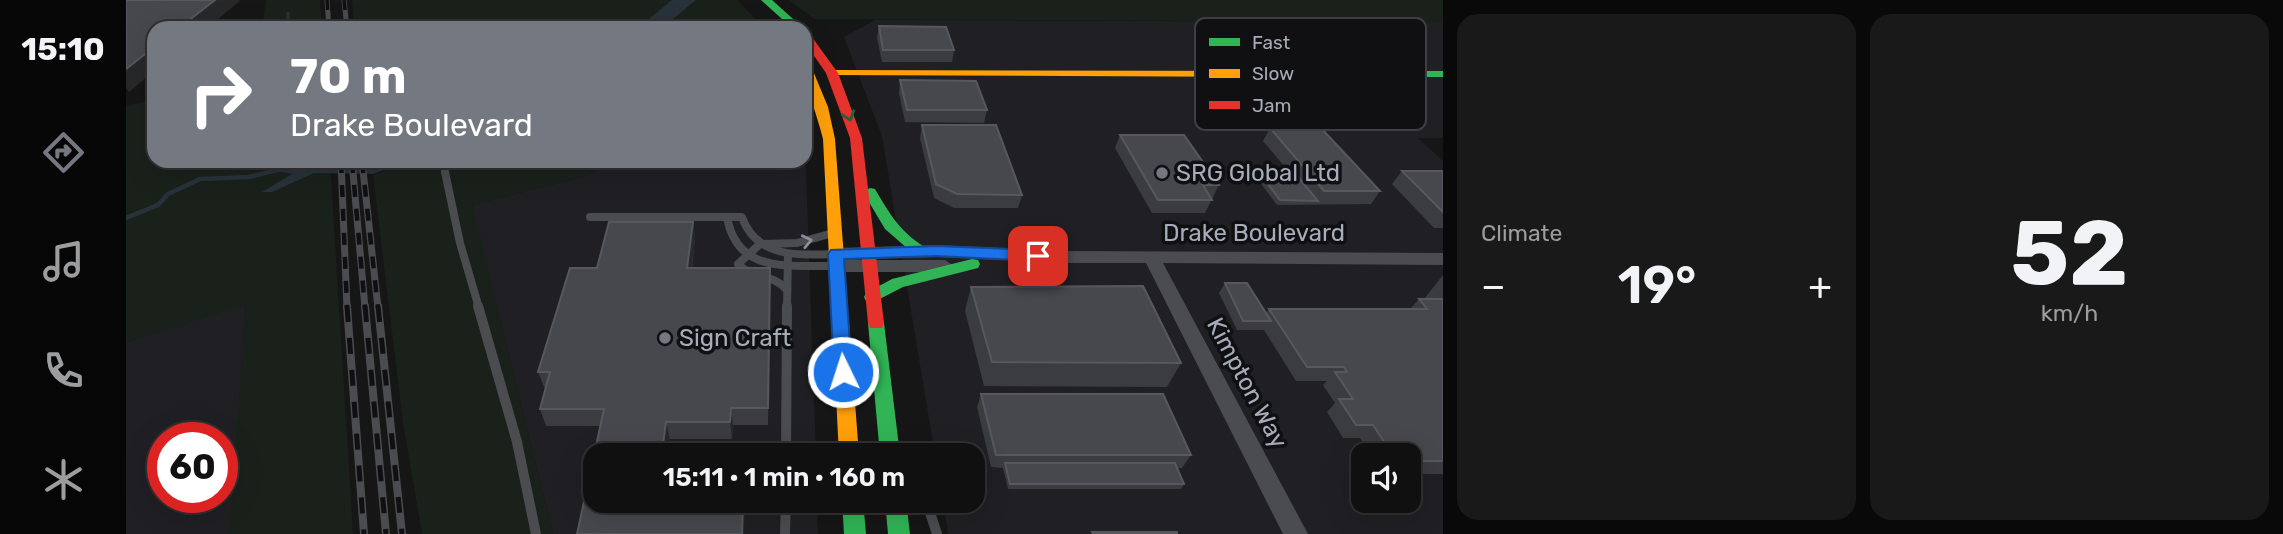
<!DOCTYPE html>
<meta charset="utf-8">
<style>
:root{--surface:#101011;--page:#19191a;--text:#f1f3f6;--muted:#9c9d9f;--line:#303031;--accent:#747880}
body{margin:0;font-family:Rubik,sans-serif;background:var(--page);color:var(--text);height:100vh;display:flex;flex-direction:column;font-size:26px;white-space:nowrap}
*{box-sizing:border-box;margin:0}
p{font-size:23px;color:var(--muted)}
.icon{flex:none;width:38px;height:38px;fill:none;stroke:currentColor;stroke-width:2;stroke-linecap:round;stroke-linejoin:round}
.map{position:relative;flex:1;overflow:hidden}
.drawer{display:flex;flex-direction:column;gap:14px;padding:14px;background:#090909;width:840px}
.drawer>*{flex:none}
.banner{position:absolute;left:21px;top:21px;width:665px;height:147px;border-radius:21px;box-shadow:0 7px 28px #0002,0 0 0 2px var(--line);background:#747880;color:#fff;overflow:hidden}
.fabs{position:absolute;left:1225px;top:443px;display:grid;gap:14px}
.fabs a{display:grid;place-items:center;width:70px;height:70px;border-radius:14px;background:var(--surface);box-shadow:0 7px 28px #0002,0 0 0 2px var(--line);font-size:35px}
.speed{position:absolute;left:21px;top:422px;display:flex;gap:14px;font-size:35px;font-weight:700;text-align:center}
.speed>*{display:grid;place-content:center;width:91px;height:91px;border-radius:50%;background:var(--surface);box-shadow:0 7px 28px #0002,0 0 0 2px var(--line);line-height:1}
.speed .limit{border:10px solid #d22;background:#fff;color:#111}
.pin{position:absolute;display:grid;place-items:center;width:60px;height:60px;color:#fff;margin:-30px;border-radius:14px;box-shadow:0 4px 10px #0006}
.me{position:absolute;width:77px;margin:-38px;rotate:356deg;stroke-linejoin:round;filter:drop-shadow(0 0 5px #0008)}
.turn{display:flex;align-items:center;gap:24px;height:147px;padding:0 28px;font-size:32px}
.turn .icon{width:91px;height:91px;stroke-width:2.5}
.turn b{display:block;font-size:49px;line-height:60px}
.big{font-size:52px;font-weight:600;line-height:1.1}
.drawer .widget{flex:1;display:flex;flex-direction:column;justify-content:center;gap:10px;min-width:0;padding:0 24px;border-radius:21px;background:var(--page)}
.drawer .dial{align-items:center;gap:0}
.dial b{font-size:91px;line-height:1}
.heat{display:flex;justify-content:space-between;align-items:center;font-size:38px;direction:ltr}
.drawer .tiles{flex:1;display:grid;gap:14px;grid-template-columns:repeat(2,1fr)}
.trip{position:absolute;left:457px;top:443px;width:402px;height:70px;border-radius:21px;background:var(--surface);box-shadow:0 7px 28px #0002,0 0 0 2px var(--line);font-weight:600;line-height:70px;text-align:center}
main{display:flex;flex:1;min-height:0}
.dock{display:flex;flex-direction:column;width:126px;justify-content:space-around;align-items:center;background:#060607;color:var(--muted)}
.dock .icon{width:49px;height:49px}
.dock .selected{color:var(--accent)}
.dock b{font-size:32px;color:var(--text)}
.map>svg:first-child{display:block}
.built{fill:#202024;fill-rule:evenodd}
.green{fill:#1a211b}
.water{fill:#28323a}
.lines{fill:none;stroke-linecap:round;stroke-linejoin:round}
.stream-far1{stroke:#28323a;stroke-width:3.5}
.stream{stroke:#28323a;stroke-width:4.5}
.lane-far1{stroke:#4a4c50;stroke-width:8}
.lane{stroke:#4a4c50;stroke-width:10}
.street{fill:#4a4c50;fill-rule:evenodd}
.fast{fill:#30b455;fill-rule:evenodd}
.slow{fill:#ff9f0a;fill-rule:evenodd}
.jam{fill:#e5322d;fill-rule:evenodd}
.rail-far2-casing{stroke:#4a4c4f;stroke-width:5}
.rail-far1-casing{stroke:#4a4c4f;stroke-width:7}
.rail-casing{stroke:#4a4c4f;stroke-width:8}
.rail-far2{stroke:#101013;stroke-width:3.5;stroke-dasharray:10;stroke-linecap:butt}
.rail-far1{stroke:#101013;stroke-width:4.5;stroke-dasharray:12;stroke-linecap:butt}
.rail{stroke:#101013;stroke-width:5;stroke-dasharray:16;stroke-linecap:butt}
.wall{fill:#3b3c40}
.shaded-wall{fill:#27282a}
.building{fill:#47484d;stroke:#56585e;stroke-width:2}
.oneway{stroke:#206234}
.oneway2{stroke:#8a8f9a}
.route{fill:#1a73e8;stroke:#114b97;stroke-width:2}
.poi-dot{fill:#747880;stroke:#101013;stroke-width:2.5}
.labels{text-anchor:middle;stroke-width:7;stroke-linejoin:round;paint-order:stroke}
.poi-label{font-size:24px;fill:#a6acb9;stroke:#101013;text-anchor:start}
.street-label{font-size:24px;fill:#a6acb9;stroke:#101013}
.key{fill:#101013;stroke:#3d3f45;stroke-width:2}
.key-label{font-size:19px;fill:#a6acb9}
</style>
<main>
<nav class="dock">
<b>15:10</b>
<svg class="icon selected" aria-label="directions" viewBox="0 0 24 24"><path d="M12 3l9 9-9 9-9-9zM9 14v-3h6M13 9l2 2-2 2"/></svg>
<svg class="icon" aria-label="music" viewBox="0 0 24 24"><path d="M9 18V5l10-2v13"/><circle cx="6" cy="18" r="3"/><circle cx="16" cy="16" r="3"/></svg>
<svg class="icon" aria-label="phone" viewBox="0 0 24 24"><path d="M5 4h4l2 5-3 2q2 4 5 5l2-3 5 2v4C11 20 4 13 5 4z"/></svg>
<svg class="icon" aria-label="climate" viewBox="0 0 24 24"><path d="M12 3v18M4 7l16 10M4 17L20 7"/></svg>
</nav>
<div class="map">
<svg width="1317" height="534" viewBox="0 0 1317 534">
<rect width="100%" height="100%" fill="#161617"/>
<g class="built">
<path d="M749 20 1317 22V138H1292L1317 161V534H822L817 501 847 500V455H809L756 136 718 37ZM1237 455H1283V500H1237Z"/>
<path d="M679 145 690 455H469V500L691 501 692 534H427L346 205 460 176 482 161H679Z"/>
<path d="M120 304 104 534H0V342ZM37 438H96V497H37Z"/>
</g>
<g class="green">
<path d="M140 0H194L196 28H136Z"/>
<path d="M226 0H546L525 17 517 28H228Z"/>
<path d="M570 0H611L638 28H536Z"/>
<path d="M663 0H1317V22L688 19Z"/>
<path d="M28 101V161H204L227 534H103L120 305 0 342V105Z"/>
<path d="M282 161H482L460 176 346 205 427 534H296L277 422 247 175Z"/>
</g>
<g class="water">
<path d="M546 0H570L536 28H517L525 17Z"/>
<path d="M185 161H282L247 174 188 173 146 192H136L166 174 151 171 148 167Z"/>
</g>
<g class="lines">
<path class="stream-far1" d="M162 13V28"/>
<path class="stream" d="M0 218 32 205 42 194 74 179 123 177 155 169"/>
<g class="lane-far1">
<path d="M319 172 334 243 353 308"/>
<path d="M464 217H616C630 257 671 256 707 254"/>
<path d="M601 217C611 274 662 265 708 266"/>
<path d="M661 290C645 272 627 280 612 264L634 244 671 243 707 233"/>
<path d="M661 308 662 254"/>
</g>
<g class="lane">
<path d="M352 306 391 442 410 534"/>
<path d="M660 455 661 306"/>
<path d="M800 500 811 534"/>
<path d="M659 534 660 500"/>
</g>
<g class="street">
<path d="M810 245 938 251 1317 253V265L1037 263 1182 534H1157L1020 263H938L810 257 710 260 701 254 710 248Z"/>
<path d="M710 260H819L828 266 819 272H710L701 266Z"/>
</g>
<g class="fast">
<path d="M635 0H646L677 28H666Z"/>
<path d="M1317 71V77H1151L1145 74 1151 71Z"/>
<path d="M744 188 749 189C763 213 774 232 799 247L802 251 799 255H789L759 229 737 192Z"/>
<path d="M846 259 852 260 854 264 852 268 777 287 746 303 740 301 738 297 740 293 766 279Z"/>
<path d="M750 317 756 318 758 323 774 455H754L742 323 744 318Z"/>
<path d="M716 500H737L740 534H718Z"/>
<path d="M759 500H780L784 534H762Z"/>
</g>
<g class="slow">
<path d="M679 63 685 66 702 107 709 139 733 455H713L697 139C691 114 679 87 679 63Z"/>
<path d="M706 70 1151 71 1157 74 1151 77 702 75 700 73Z"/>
</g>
<path class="jam" d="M679 32 683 33 712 73 736 138 758 323 756 328H744L742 323 724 138 700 73 679 43Z"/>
<defs>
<g id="rail-far2">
<path d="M201 0 203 28"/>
<path d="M218 0 221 28"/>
</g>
<g id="rail-far1">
<path d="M215 161 221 308"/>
<path d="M226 161 239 308"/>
<path d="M236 161 252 308"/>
</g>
<g id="rail">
<path d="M221 306 238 534"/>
<path d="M239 306 260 534"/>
<path d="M252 306 276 534"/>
</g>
</defs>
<use href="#rail-far2" class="rail-far2-casing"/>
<use href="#rail-far1" class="rail-far1-casing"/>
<use href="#rail" class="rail-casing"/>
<use href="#rail-far2" class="rail-far2"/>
<use href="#rail-far1" class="rail-far1"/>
<use href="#rail" class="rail"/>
</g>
<g class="wall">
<path d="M753 26 828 50 826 62H756L751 38Z"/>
<path d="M774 80 861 110 858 123 779 122 773 93Z"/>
<path d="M796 125 896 195 892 208H828L808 198 794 138Z"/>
<path d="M1144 128 1254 191 1245 204 1151 205 1130 177 1133 172 1164 173 1137 141Z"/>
<path d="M994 135 1093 185 1079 213H1026L989 148Z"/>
<path d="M1276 171H1317V228H1308L1266 184Z"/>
<path d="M567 222 569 239 566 268H644L642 425H607L606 439H544L469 455 474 426H420L414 409 419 389 412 372 471 268Z"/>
<path d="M1317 275V474H1283V455H1245L1234 438H1217L1201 412 1209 403 1197 385 1201 381H1170L1138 330H1111L1093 293 1099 283 1140 313 1143 309H1284L1293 299H1298Z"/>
<path d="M845 287 1055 363 1041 387 858 386 839 311Z"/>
<path d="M855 394 1065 455 1056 468H1051L1058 484 1055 489H882L877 468 865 467 851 407Z"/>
</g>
<g class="shaded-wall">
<path d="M89 0H113L114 1 81 28H53Z"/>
<path d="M28 47V71L3 92 0 87V69Z"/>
<path d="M567 222 569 239 563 286 561 268Z"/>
<path d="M644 268V286L642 425V408Z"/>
<path d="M605 408 607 425 606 439 604 422Z"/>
<path d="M540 422 544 439 541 455 536 451Z"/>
<path d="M617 500H619L618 534H616Z"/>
</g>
<g class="building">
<path d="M0 0H89L53 28H28V47L0 69Z"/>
<path d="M753 26 820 27 828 50H757Z"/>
<path d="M774 80 850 81 861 110H781Z"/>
<path d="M796 125H870L896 195 831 194 810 184Z"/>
<path d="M1144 128H1195L1254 191H1198Z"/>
<path d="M994 135H1058L1093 185H1077L1086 200H1032Z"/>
<path d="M1276 171H1317V212Z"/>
<path d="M1133 172 1169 173 1192 201 1154 200Z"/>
<path d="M483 222H567L561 268H644L642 408H605L604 422H540L536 451H619V455H469V500H617L616 534H451L478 409H414L424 372H412L444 268H471Z"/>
<path d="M1099 283H1121L1145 321H1117Z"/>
<path d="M1017 286 1055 363 866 362 845 287Z"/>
<path d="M1293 299H1317V461H1286L1283 455H1267L1247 425H1230L1213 399H1227L1209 372H1221L1218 367H1181L1143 309H1301Z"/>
<path d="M855 394H1037L1065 455H870Z"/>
<path d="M879 463H1049L1058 484H884Z"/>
<path d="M966 532H1051V534H967Z"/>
</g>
<defs><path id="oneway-chevron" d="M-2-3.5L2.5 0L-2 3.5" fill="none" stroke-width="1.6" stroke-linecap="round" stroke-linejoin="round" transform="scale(1.75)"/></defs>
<use class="oneway" href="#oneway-chevron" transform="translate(723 116) rotate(72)"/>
<use class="oneway2" href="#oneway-chevron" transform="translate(681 241) rotate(-12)"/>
<path class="route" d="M810 246 912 250 920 256 912 261 810 256 718 259 726 372 724 377 717 380 711 377 708 372 702 254 705 250Z"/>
<g class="poi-dot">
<circle cx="1036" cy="173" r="7"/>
<circle cx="539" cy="338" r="7"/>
</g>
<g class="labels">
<g class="poi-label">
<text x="1050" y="181">SRG Global Ltd</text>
<text x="553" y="346">Sign Craft</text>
</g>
<g class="street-label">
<text x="1128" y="241">Drake Boulevard</text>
<text transform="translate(1121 383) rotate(62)" y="8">Kimpton Way</text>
</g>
</g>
<rect x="1069" y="18" width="231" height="112" rx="10" class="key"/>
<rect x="1083" y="38" width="31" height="8" fill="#30b455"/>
<rect x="1083" y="69" width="31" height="9" fill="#ff9f0a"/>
<rect x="1083" y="101" width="31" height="8" fill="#e5322d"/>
<g class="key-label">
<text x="1126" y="49">Fast</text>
<text x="1126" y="80">Slow</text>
<text x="1126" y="112">Jam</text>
</g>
</svg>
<div class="fabs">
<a><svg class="icon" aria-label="sound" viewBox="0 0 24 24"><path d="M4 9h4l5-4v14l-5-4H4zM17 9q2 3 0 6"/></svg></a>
</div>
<div class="speed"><div class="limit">60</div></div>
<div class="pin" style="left:912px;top:256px;background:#d93025"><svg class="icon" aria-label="arrive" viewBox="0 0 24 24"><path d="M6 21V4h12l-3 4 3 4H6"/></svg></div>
<svg class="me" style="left:717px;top:372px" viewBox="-20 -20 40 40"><circle r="17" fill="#1a73e8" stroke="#fff" stroke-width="3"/><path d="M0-11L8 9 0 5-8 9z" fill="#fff"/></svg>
<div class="trip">15:11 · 1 min · 160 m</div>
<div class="banner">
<div class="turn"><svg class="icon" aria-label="right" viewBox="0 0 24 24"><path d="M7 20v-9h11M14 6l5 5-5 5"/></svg><div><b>70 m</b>Drake Boulevard</div></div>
</div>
</div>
<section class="drawer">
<div class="tiles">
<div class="widget"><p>Climate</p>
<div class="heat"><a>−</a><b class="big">19°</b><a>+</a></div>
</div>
<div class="widget dial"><b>52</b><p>km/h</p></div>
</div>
</section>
</main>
